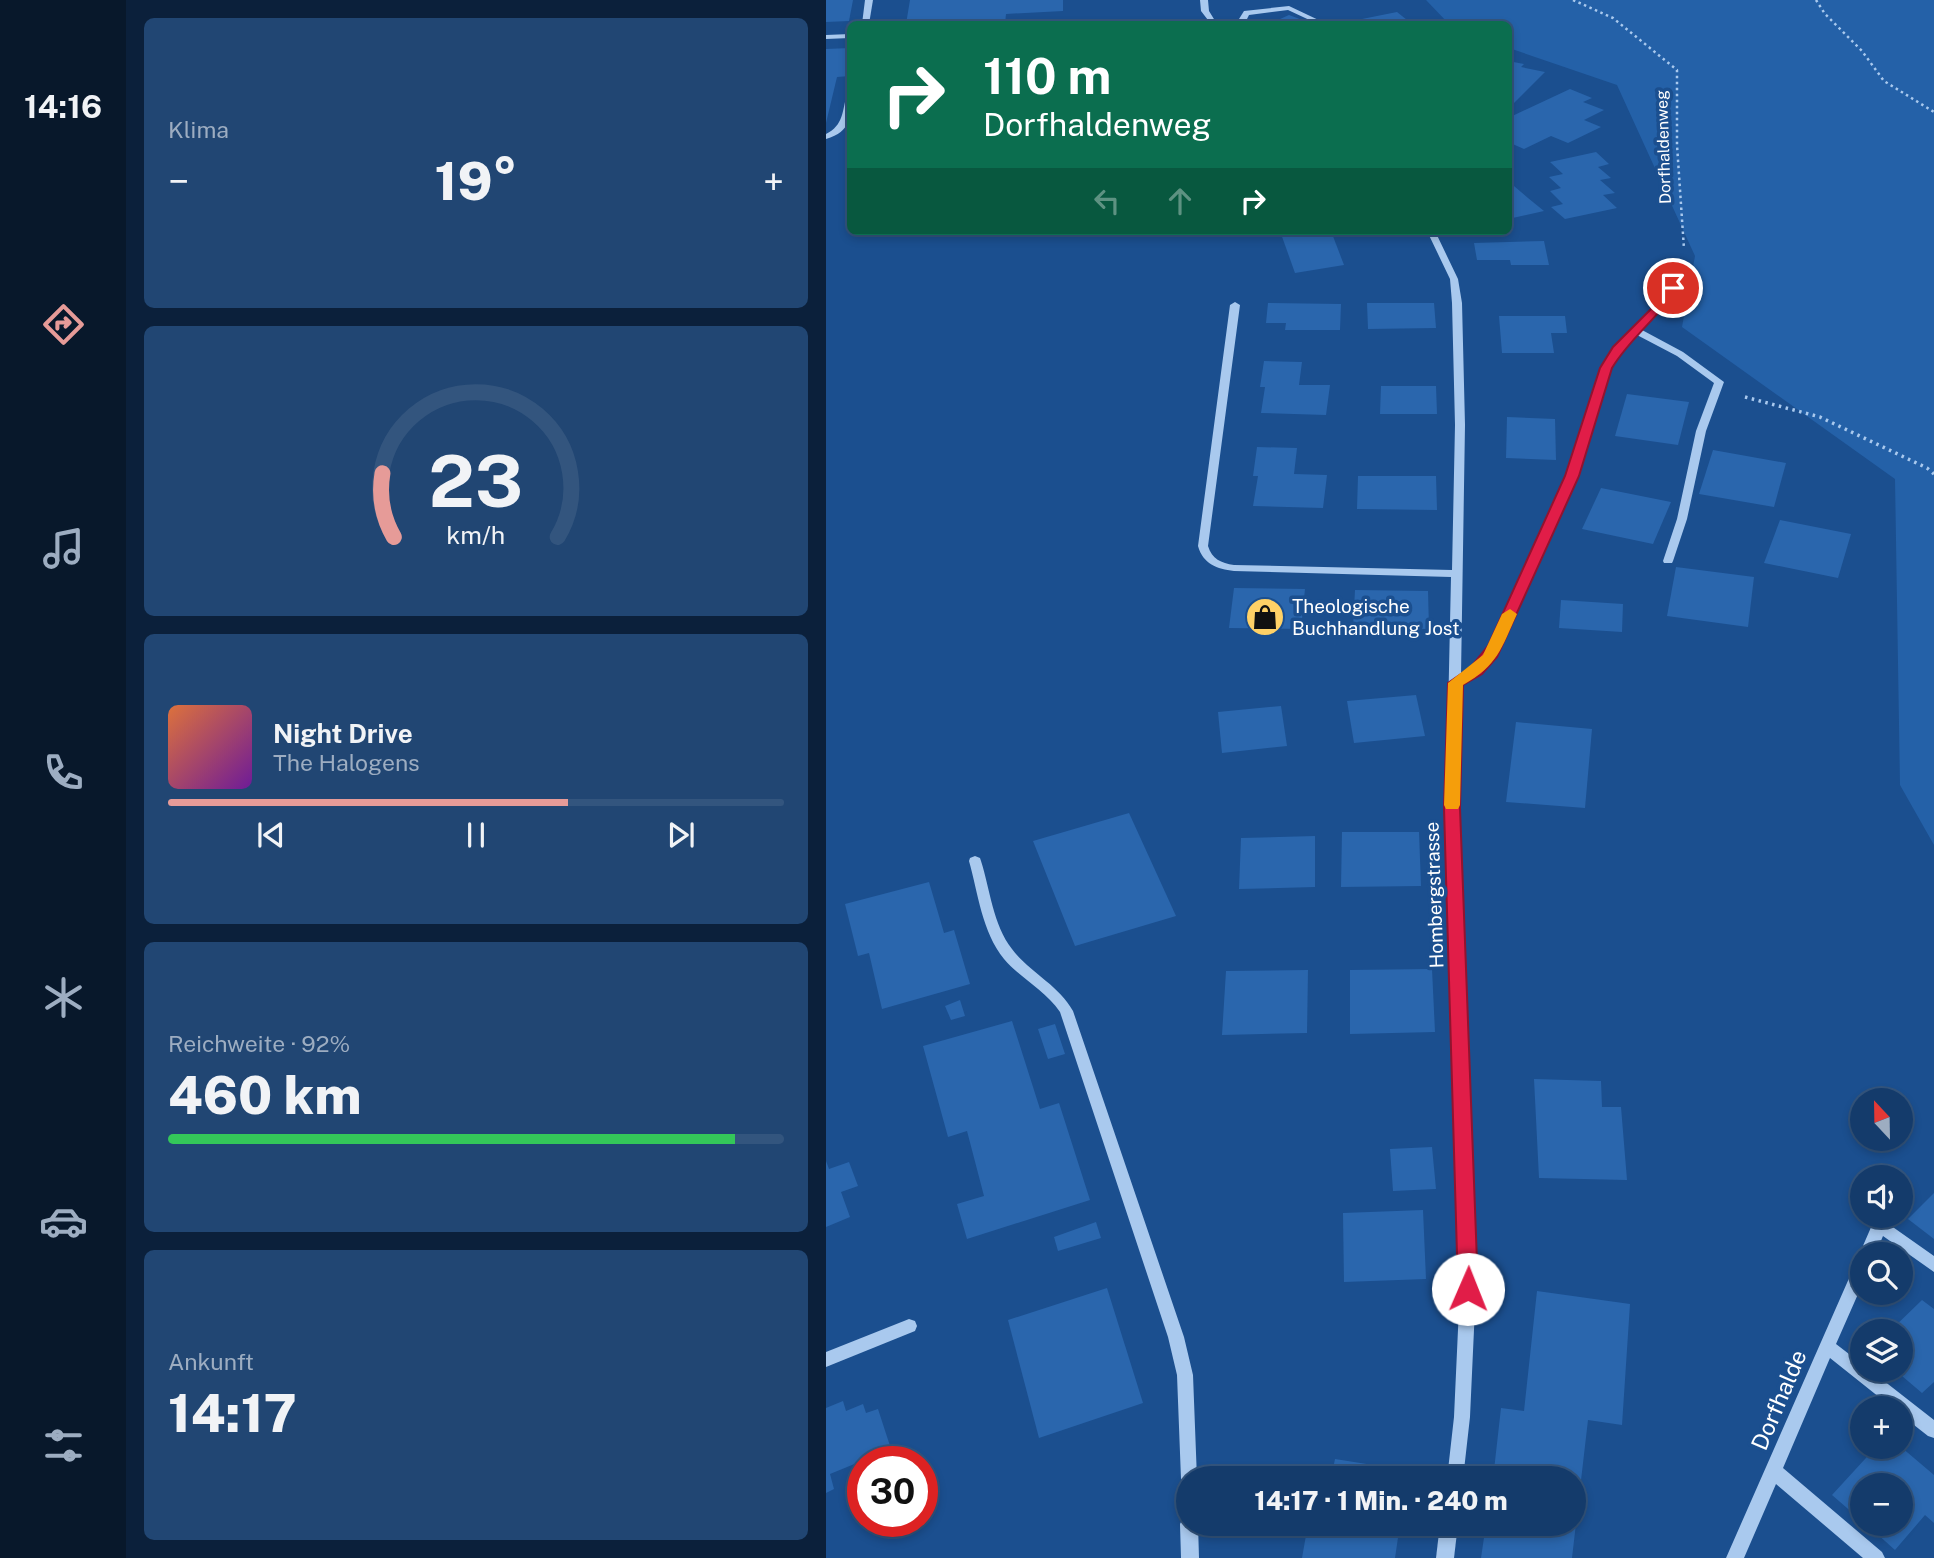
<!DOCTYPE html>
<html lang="de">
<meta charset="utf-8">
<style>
:root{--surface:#143b6b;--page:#214673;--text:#f1f3f6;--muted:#9dadc1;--line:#33557e;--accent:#e69b98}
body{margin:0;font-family:"Public Sans",sans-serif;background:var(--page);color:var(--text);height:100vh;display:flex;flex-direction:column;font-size:26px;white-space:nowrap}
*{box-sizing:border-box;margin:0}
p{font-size:23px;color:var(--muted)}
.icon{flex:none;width:38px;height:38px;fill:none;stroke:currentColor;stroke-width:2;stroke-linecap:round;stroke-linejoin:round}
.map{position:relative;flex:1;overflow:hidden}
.sheet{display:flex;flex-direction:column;gap:18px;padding:18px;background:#0b203b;width:700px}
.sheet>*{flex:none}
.top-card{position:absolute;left:21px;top:21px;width:665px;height:214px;border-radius:10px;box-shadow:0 4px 10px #0003,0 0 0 2px var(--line);background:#0b6e4f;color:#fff;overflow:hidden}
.needle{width:46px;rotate:338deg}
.fabs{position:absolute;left:1024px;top:1088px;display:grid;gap:14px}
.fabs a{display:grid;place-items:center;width:63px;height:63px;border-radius:50%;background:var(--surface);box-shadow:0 4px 10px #0003,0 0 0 2px var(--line);font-size:35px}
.speed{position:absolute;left:21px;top:1446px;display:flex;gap:14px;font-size:35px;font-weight:700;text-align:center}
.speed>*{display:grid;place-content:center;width:91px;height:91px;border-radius:50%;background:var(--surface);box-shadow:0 4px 10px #0003,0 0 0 2px var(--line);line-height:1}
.speed .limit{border:10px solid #d22;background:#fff;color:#111}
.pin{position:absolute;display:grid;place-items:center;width:60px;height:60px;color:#fff;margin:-30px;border:4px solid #fff;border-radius:50%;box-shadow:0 2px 7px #0007}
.me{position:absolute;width:77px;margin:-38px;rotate:1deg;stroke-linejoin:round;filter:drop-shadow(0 0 5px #0008)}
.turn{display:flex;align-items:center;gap:24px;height:147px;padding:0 21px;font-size:32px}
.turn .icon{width:91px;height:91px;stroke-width:2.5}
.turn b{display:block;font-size:49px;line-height:60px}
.lanes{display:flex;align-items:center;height:66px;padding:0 21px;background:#0003;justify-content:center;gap:35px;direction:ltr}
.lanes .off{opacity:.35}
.big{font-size:52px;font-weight:800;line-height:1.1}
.sheet .widget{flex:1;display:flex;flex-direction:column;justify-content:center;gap:10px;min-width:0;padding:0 24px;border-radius:10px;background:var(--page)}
.sheet .dial{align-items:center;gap:0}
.dial svg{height:182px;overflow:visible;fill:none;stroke:var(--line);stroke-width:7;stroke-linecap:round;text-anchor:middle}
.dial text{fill:var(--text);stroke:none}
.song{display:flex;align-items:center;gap:21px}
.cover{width:84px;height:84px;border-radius:10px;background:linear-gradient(135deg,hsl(20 70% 55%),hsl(280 70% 35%))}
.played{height:7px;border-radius:4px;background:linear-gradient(90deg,var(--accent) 65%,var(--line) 65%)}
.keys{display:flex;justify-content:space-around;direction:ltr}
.heat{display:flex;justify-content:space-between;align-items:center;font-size:38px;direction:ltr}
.charge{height:10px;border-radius:5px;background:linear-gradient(90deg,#34c759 92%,var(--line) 0)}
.trip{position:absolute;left:350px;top:1466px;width:410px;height:70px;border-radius:35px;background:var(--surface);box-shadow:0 4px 10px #0003,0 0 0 2px var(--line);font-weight:800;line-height:70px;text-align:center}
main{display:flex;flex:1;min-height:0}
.tab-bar{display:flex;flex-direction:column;width:126px;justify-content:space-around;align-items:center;background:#08182b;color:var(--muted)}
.tab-bar .icon{width:49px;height:49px}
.tab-bar .active{color:var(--accent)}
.tab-bar b{font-size:32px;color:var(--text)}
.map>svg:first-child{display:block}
.green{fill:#2461a8}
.building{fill:#2a66ad}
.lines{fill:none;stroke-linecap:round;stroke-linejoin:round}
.path-far1{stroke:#a9c9ee;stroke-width:2.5;stroke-dasharray:2.5 3.5;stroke-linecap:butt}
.path{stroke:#a9c9ee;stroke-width:3.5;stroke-dasharray:2.5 4.5;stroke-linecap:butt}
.minor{fill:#a9c9ee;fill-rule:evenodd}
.route{fill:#e11d48;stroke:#92132f;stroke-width:2}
.slow{fill:#f59e0b}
.labels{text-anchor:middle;stroke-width:7;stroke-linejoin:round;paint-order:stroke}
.far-street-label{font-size:16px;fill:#fff;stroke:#1b4f8f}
.poi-label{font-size:19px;fill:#fff;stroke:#1b4f8f;text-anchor:start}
.street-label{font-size:19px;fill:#fff;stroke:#1b4f8f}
.near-street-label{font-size:23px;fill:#fff;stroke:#1b4f8f}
</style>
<main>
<nav class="tab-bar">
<b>14:16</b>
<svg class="icon active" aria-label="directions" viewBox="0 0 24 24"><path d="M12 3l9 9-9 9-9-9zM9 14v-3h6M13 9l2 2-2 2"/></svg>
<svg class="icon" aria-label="music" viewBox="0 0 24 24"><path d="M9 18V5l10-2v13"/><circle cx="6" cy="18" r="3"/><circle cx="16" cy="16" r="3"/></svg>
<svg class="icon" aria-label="phone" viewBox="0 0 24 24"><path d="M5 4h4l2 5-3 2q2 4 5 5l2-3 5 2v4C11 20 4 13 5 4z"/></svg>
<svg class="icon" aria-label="climate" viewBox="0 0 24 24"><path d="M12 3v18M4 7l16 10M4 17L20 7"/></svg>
<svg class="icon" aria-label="car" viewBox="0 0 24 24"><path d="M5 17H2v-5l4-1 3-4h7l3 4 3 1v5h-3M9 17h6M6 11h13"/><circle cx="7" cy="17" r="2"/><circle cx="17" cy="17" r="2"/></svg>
<svg class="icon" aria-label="filters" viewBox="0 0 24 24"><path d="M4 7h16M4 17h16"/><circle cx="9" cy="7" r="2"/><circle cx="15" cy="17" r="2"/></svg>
</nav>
<section class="sheet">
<div class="widget"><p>Klima</p>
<div class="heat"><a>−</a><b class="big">19°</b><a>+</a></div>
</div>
<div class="widget dial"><svg viewBox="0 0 100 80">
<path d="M14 69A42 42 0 1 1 86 69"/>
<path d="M14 69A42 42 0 0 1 9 41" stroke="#e69b98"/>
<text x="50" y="56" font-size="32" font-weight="700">23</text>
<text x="50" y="72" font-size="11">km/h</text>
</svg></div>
<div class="widget">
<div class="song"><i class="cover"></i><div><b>Night Drive</b><p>The Halogens</p></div></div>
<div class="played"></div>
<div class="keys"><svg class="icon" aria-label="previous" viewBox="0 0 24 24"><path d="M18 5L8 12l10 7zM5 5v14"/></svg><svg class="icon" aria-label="pause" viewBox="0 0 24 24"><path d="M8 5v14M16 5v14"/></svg><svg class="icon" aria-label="next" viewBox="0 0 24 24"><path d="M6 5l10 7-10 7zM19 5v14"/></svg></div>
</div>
<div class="widget"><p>Reichweite · 92%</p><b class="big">460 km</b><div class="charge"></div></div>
<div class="widget"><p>Ankunft</p><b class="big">14:17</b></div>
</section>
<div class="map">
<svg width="1108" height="1558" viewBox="0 0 1108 1558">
<rect width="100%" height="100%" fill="#1b4f8f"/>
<path class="green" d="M600 0H1108V845L1074 785 1069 479 856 327 869 256 791 85 683 48 682 24H623Z"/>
<g class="building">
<path d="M0 0H27L23 21 0 22Z"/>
<path d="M84 0H237V11L180 14 179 24H80Z"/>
<path d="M571 12 581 20 586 19 592 24H530L526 21Z"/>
<path d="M463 15 487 24H443Z"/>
<path d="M24 48V76L11 77 0 123V49Z"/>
<path d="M682 61 698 64 695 67 719 72 682 109Z"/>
<path d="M744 89 766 98 757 102 778 110 758 120 775 127 742 143 725 136 698 149 682 142V118Z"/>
<path d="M770 152 783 164 772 167 785 178 774 180 789 193 777 195 791 208 739 219 725 207 737 204 724 191 735 188 723 177 737 174 724 162Z"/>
<path d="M688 186 702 198 718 211 682 219V187Z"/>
<path d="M454 231H505L518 265 469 273Z"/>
<path d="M718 241 723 265H685L684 260H651L648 243Z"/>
<path d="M442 303 515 304 514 330H459L460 323H440Z"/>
<path d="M541 303H608L610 328 542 329Z"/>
<path d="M673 316H739L741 333H725L728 353H676Z"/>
<path d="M438 361 476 362 473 385H504L500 415 435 413 439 387H434Z"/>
<path d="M555 386H610L611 414H554Z"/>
<path d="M801 394 863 402 852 445 789 436Z"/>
<path d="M681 417 729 419 730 460 680 458Z"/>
<path d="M431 447 471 448 468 474 501 475 497 508 427 506 432 476H427Z"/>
<path d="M887 450 960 463 948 507 873 494Z"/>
<path d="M532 476H610L611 510 531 509Z"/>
<path d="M775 488 845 502 827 544 756 529Z"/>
<path d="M954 520 1025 534 1012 578 938 563Z"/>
<path d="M850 567 928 577 922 627 841 616Z"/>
<path d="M408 588 479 589 475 629 403 628Z"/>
<path d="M529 590 602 591 603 629 527 628Z"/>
<path d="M735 600 797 604 796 632 733 628Z"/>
<path d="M590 695 599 736 528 743 521 701Z"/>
<path d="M455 706 461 746 396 753 392 712Z"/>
<path d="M690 722 766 729 759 808 680 802Z"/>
<path d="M303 813 350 916 249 946 207 841Z"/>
<path d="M516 832H593L595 886 515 887Z"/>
<path d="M489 836V887L413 889 415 838Z"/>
<path d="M103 882 118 933 128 930 144 984 56 1009 43 953 32 956 19 904Z"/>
<path d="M606 969 609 1032 524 1034V970Z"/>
<path d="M482 970 481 1033 396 1035 400 971Z"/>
<path d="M134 1000 139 1016 125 1020 119 1006Z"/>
<path d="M186 1021 214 1109 233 1103 264 1200 141 1239 131 1204 158 1196 141 1131 122 1137 97 1046Z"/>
<path d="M229 1024 239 1054 222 1059 212 1029Z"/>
<path d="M708 1079 775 1081 776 1107H795L801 1180 713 1178Z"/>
<path d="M606 1147 610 1189 567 1191 564 1149Z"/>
<path d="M0 1161 3 1169 23 1162 32 1186 15 1192 24 1217 0 1227Z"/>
<path d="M1108 1193V1239L1082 1219Z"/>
<path d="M597 1210 600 1279 518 1282 517 1213Z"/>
<path d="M270 1222 275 1238 232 1251 228 1237Z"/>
<path d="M281 1288 317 1403 213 1438 182 1320Z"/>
<path d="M711 1291 804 1304 796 1425 762 1420 746 1558H655L660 1524H747V1479H667L675 1408 698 1411Z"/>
<path d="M1096 1300 1108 1309V1382L1096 1393 1069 1370H1074V1332H1063Z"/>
<path d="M17 1401 20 1411 37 1404 40 1413 52 1409 65 1449 4 1474 8 1489 0 1493V1408Z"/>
<path d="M1050 1447H1075L1108 1475V1523L1099 1515 1069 1550 1040 1524H1074V1486H1036V1521L1006 1495Z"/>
<path d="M509 1459 566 1468 565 1479H505Z"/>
<path d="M482 1524H574L569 1558H476Z"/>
</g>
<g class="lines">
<g class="path-far1">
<path d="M747 0 787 18 851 70V145L858 249"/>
<path d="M990 0 999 14 1036 51 1058 81 1108 112"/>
</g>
<path class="path" d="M919 397 994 417 1101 468 1108 474"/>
<g class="minor">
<path d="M39 0H47L43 24H36Z"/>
<path d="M374 0H382L383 11 391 24H385L375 11Z"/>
<path d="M463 6 501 24H492L462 10 423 15 421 19V24H414L413 19 418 11Z"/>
<path d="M24 34V38L0 39V35Z"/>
<path d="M21 94H24C24 118 26 131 0 139V134C18 125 16 111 21 94Z"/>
<path d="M601 231H609L632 279 636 303 639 425 635 675 653 660 663 646 741 476 775 368 788 348 831 304 856 269 863 271 837 308 816 330 857 352 898 382 880 431 861 519 847 561 846 563H838L837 561 851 519 870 431 888 383 851 356 811 335 795 352 785 368 751 476 675 646 661 666 634 685 632 808 651 1264 644 1417 637 1479H621L628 1417 635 1264 620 808 625 577 408 571C391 569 377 564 372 546L404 305 409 302 414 305 382 546C386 559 395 563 408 565L626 570 629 425 626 303 624 279Z"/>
<path d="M149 856 154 858 155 861C164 889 167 925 186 949 204 973 232 984 247 1011L358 1337 367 1375 371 1479H362V1487L357 1485 355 1479 351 1375 342 1337 234 1012C219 990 195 979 178 959 156 932 152 893 143 861L144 858Z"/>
<path d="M1054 1218 1108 1256V1272L1057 1236 1049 1255H1036V1260L1033 1255 1046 1225 1049 1220Z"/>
<path d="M1036 1260V1285L1010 1344 1036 1364V1370H1044L1108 1420V1438L1102 1436 1074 1414V1409H1068L1004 1358 957 1468 1056 1552 1059 1558H1037L950 1484 918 1558H900L1028 1267 1031 1262Z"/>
<path d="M83 1319 89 1321 91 1326 89 1331 0 1367V1352Z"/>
<path d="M362 1516V1524H372L373 1558H355L354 1524 357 1518Z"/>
<path d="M614 1524H632L628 1558H610Z"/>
</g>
</g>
<path class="route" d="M843 286 852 288C833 317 804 338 786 368L753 476 671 657 656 674 637 685 634 808 652 1289 649 1296 642 1298 635 1296 632 1289 618 808 622 683 645 667 662 646 739 476 774 368 787 347 830 304Z"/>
<path class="slow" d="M684 609 691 614C675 649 672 665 637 685L634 805 632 809H620L618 805 622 683 657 655 676 614Z"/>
<defs>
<symbol id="shop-disc" viewBox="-11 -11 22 22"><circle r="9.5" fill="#ffd166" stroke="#1b4f8f"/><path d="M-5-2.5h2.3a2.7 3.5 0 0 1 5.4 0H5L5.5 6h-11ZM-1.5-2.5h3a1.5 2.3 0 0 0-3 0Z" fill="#111"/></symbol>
</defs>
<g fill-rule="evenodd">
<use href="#shop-disc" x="417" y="595" width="44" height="44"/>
</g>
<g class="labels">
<g class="far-street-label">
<text transform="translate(837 147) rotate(-92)" y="6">Dorfhaldenweg</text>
</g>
<g class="poi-label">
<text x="466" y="613">Theologische<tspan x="466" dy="22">Buchhandlung Jost</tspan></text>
</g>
<g class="street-label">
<text transform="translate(608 895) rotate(-92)" y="7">Hombergstrasse</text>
</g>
<g class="near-street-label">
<text transform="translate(953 1400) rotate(-67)" y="8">Dorfhalde</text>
</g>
</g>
</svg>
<div class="fabs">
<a><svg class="needle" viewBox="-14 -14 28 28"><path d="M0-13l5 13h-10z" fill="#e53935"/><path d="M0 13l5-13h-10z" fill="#9dadc1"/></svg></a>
<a><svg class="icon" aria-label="sound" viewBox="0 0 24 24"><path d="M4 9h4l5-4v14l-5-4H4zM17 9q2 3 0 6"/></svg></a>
<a><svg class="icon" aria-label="search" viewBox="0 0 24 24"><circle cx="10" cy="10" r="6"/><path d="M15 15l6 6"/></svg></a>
<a><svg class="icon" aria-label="layers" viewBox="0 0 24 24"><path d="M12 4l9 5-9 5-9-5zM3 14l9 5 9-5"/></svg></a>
<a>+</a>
<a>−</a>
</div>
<div class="speed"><div class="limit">30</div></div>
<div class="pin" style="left:847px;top:288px;background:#d93025"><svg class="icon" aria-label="arrive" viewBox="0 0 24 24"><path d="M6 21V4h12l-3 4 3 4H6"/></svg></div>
<svg class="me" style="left:642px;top:1289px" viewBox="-20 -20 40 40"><circle r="19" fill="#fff"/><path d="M0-13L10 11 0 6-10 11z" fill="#e11d48"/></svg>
<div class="trip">14:17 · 1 Min. · 240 m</div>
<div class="top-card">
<div class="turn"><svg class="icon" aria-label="right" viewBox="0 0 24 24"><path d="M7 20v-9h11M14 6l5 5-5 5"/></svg><div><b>110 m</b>Dorfhaldenweg</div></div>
<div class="lanes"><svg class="icon off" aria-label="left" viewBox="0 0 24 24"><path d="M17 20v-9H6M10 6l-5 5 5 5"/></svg><svg class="icon off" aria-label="ahead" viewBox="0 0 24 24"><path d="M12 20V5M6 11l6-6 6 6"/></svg><svg class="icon" aria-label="right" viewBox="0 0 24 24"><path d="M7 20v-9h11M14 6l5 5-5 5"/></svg></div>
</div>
</div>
</main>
